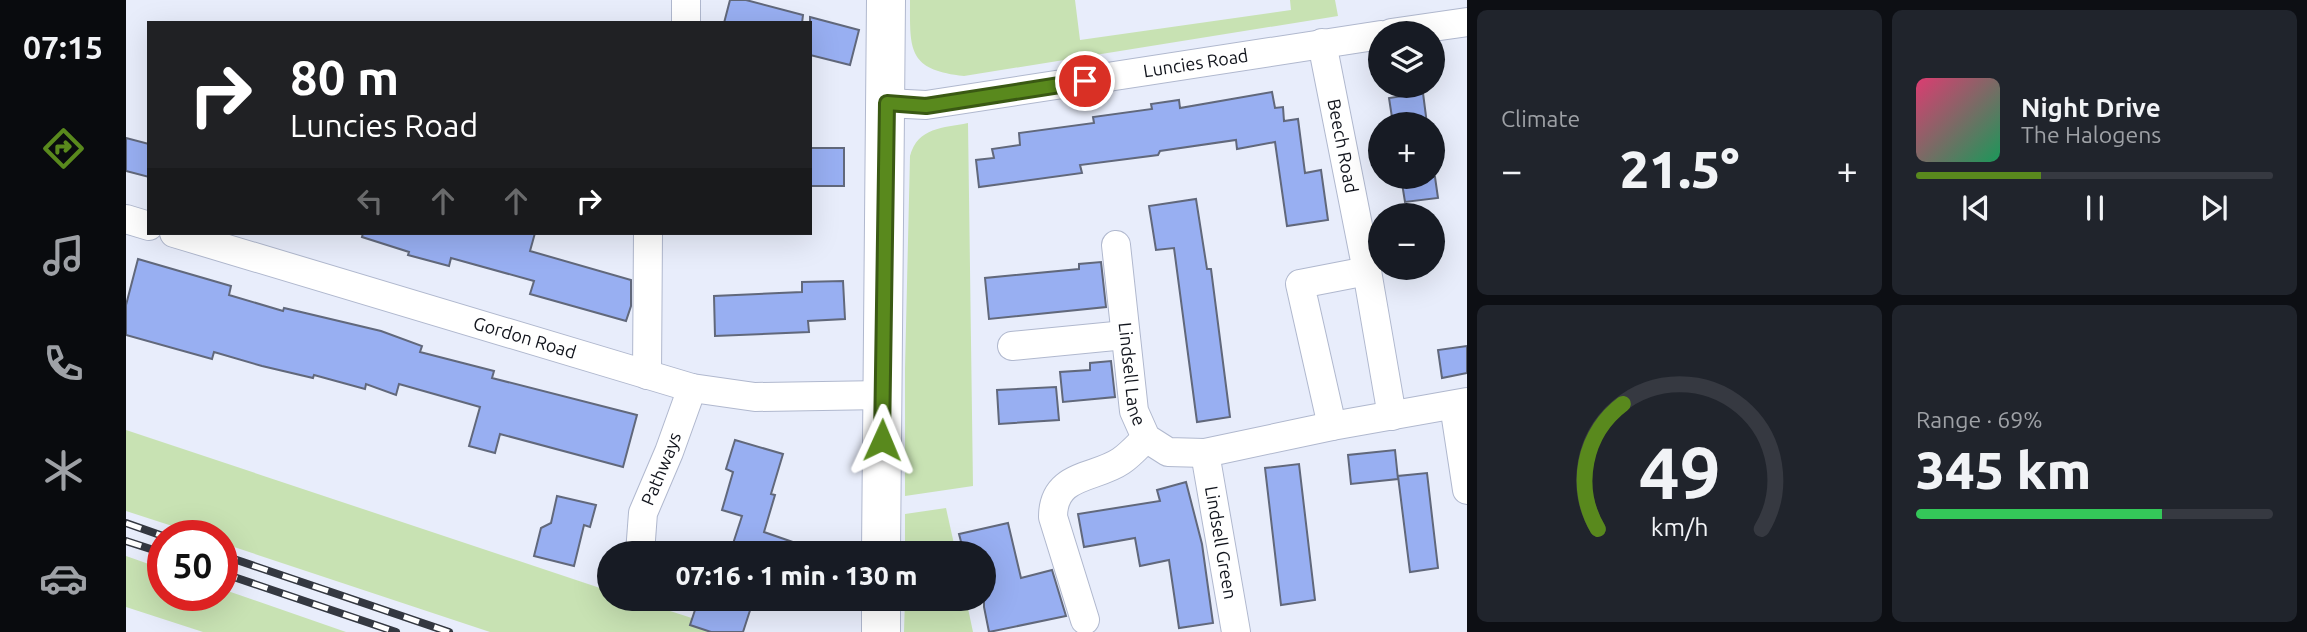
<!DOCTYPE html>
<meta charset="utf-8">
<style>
:root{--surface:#171b24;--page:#20242c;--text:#f1f3f6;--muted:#9ea1a6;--line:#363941;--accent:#59891d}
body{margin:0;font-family:Ubuntu,sans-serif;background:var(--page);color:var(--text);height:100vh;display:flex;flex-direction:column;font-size:26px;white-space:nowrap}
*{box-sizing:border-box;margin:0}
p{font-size:23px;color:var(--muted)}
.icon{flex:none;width:38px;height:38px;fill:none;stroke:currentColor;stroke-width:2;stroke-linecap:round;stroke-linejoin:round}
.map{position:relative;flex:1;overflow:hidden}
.details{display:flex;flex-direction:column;gap:10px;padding:10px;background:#0d0f14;width:840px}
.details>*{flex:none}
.hud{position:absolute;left:21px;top:21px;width:665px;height:214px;border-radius:0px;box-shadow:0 7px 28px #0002;background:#202124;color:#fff;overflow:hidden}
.buttons{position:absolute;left:1242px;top:21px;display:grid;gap:14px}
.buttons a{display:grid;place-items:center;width:77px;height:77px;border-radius:50%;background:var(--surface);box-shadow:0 7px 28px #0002;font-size:35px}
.speed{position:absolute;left:21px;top:520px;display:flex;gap:14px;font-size:35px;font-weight:700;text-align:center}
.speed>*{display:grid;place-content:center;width:91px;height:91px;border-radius:50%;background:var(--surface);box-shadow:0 7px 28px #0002;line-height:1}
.speed .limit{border:10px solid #d22;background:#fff;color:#111}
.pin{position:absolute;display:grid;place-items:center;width:60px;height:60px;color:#fff;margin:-30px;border:4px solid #fff;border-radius:50%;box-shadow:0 2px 7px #0007}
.me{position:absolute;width:77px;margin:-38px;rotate:1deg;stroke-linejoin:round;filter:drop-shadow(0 0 5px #0008)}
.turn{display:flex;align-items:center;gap:24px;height:147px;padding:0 28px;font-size:32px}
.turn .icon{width:91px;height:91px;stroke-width:2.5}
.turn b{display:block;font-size:49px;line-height:60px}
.lanes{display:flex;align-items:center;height:66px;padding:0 28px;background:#0003;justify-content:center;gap:35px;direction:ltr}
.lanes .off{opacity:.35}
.big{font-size:52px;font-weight:800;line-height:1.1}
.details .widget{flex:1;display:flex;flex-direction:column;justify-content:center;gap:10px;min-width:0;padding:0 24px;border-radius:10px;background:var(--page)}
.details .dial{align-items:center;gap:0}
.dial svg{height:182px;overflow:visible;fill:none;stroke:var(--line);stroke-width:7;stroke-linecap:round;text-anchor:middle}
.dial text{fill:var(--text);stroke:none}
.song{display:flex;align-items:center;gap:21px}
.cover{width:84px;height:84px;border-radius:10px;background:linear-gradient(135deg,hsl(340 70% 55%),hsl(150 70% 35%))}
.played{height:7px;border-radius:4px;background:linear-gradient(90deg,var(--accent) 35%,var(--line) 35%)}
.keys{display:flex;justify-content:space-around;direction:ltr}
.heat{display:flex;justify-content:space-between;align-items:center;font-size:38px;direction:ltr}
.charge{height:10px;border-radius:5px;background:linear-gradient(90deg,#34c759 69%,var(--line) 0)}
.details .tiles{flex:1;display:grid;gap:10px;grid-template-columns:repeat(2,1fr)}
.trip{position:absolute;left:471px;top:541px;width:399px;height:70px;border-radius:35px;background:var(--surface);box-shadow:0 7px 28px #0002;font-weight:800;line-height:70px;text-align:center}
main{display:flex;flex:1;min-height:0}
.menu{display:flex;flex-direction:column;width:126px;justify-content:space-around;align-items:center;background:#090b0e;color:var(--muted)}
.menu .icon{width:49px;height:49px}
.menu .current{color:var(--accent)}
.menu b{font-size:32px;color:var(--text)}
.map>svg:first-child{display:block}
.green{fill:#c8e2b3}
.building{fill:#98aff2;stroke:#61687b;stroke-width:2}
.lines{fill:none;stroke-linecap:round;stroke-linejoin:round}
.street-casing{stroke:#b0b8ce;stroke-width:30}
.secondary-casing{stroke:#b0b8ce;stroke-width:40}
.street{stroke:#fff;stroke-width:28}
.secondary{stroke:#fff;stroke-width:38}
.rail-casing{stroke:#343841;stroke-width:8}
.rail{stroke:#fff;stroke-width:5;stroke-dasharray:16;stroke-linecap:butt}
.route-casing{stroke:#3a5913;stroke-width:18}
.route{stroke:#59891d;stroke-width:12}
.labels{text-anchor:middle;stroke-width:5;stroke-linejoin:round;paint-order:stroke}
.street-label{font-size:18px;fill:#12151d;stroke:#fff}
</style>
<main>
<nav class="menu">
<b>07:15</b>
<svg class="icon current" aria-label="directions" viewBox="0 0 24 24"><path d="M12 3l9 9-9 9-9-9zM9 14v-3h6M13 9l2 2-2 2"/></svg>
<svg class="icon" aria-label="music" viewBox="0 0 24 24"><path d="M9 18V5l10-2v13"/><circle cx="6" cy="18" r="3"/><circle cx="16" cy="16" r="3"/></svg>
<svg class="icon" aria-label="phone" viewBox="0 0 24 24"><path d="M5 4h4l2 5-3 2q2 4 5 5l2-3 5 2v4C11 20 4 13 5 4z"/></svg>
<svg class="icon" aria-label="climate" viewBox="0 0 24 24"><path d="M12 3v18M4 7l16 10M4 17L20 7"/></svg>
<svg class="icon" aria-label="car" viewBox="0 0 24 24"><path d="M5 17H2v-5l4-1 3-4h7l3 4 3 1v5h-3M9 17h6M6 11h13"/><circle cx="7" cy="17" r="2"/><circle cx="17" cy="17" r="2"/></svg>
</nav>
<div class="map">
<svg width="1341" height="632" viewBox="0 0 1341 632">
<rect width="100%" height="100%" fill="#e8edfb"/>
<g class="green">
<path d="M784 0H949L954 40 1165 10 1164 0H1209L1212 16 838 76C781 70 784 49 784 0Z"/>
<path d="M842 123 847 486 779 496V369L784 156C792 127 817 128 842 123Z"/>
<path d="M0 430 483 591V598L507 599 609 632H364L96 543V536L74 535 0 511Z"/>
<path d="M820 508 830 553H779V514Z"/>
<path d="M0 556 37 569V595H96V589L220 632H77L0 607Z"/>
<path d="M779 599H840L847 632H778Z"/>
</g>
<g class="building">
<path d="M604 0H620L677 15 676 23H598Z"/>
<path d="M684 17 733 30 724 65 684 55Z"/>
<path d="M1146 92 1149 108 1157 107 1158 121 1172 119 1179 173 1195 170 1202 220 1161 226 1149 142 1111 149 1110 140 1034 151 1032 155 954 165 956 173 853 187 850 160 868 158 866 149 894 145 893 133 968 123 967 117 1026 109 1025 104 1053 100 1054 108Z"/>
<path d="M1297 93 1301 124H1267L1263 98Z"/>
<path d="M0 138 23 144V177L0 171Z"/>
<rect x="684" y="148" width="34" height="38"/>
<path d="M1275 177H1309L1312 198 1279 202Z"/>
<path d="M1070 199 1081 269H1085L1104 417 1071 422 1048 248 1030 250 1023 206Z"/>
<path d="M237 233H409L404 251 505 280V306L500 321 404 294 408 281 325 258 323 266 282 255 283 252 236 237Z"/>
<path d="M12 259 105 286 103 295 157 311 158 308 255 331 296 346 294 352 368 371 366 378 511 415 497 467 374 434 369 453 343 446 354 407 273 384 270 395 240 384 239 389 188 375 187 378 136 366 88 352 86 359 0 335V305Z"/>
<path d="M975 262 980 307 863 319 859 278 953 269V264Z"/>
<path d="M717 281 719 319 682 321 683 332 589 336 588 296 676 292V282Z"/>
<path d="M1341 346V373L1316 378 1312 350Z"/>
<path d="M985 361 989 397 937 402 934 372 964 370V363Z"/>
<path d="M930 387 933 420 873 424 871 390Z"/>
<path d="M609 440 657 454 645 494 649 495 638 532 687 549V553H604L616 516 596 510 607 472 600 469Z"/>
<path d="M1269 450 1272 479 1225 484 1222 455Z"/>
<path d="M1173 464 1189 600 1155 605 1139 468Z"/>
<path d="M1301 473 1312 568 1284 572 1272 476Z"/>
<path d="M1060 482 1076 544 1087 623 1053 628 1043 560 1014 566 1009 538 958 547 952 514 1034 501 1031 490Z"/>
<path d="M431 496 470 505 464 527 458 525 448 566 408 556 415 528 425 523Z"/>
<path d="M882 523 895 578 926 570 940 616 863 632 858 607V553H838L833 534Z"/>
<path d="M573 598H628L617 632H585L564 625Z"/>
</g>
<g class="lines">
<defs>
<g id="street">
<path d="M560 0V23"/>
<path d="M1265 33 1341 22"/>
<path id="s1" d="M1196 43 1241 271 1266 416"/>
<path id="s2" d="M761 103 800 105 1255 35"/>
<path d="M0 219 23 226"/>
<path id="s3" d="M48 233 566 388 629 397 757 395"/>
<path id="s4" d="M990 245 1008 411 1020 438 1042 452 1079 453 1206 426 1341 402"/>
<path d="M886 346 999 335"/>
<path d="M521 375 522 233"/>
<path d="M1328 405 1341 490"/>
<path d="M1206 426 1174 284 1241 271"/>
<path id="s5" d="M1079 453 1110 632"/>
<path id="s6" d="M514 553 517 513 543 452 566 388"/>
<path d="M959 620 927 517C927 473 969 479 995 461 1004 455 1012 446 1020 438"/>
</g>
<g id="secondary">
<path d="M755 553 760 0"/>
<path d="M755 632V598"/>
</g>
</defs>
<use href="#street" class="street-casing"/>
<use href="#secondary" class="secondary-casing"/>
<use href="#street" class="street"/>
<use href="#secondary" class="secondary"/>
<defs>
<g id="rail">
<path d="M0 523 37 536"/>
<path d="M0 541 37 553"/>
<path d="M96 555 323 632"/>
<path d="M96 573 270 632"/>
</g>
</defs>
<use href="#rail" class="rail-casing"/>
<use href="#rail" class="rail"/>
</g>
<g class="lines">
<defs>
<path id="route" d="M756 440 761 103 800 106 959 81"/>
</defs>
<use href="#route" class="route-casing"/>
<use href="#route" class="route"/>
</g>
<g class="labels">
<g class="street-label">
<text dy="6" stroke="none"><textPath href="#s2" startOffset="312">Luncies Road</textPath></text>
<text dy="6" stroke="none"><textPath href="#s1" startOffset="105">Beech Road</textPath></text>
<text dy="6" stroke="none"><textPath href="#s3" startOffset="366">Gordon Road</textPath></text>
<text dy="6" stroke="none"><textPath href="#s4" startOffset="130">Lindsell Lane</textPath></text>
<text dy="6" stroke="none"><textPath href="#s6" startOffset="88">Pathways</textPath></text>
<text dy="6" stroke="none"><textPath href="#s5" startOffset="91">Lindsell Green</textPath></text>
</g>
</g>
</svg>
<div class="buttons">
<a><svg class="icon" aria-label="layers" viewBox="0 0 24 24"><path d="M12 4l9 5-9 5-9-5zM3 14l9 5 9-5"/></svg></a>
<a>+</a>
<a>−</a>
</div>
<div class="speed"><div class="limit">50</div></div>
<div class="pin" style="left:959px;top:81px;background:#d93025"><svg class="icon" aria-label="arrive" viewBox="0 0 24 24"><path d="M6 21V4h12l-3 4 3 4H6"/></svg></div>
<svg class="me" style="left:756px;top:440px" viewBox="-20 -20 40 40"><path d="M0-17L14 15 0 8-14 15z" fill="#59891d" stroke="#fff" stroke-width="4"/></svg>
<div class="trip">07:16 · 1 min · 130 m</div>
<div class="hud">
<div class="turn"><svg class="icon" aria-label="right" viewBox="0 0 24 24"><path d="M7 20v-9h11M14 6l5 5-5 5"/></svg><div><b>80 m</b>Luncies Road</div></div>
<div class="lanes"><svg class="icon off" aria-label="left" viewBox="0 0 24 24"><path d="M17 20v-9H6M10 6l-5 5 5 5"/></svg><svg class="icon off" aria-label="ahead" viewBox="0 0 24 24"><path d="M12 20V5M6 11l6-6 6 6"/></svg><svg class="icon off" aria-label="ahead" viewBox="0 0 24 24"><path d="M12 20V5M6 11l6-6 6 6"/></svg><svg class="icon" aria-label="right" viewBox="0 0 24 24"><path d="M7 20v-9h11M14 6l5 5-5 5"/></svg></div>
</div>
</div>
<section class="details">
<div class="tiles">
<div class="widget"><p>Climate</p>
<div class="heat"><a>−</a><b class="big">21.5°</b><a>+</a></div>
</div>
<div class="widget">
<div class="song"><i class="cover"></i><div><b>Night Drive</b><p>The Halogens</p></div></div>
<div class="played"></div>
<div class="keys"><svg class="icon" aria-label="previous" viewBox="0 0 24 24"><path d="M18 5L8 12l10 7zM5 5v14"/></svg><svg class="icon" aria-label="pause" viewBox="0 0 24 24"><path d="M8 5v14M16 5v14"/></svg><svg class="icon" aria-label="next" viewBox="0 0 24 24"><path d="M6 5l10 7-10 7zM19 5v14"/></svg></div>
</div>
<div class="widget dial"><svg viewBox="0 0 100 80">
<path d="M14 69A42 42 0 1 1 86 69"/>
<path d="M14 69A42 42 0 0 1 25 14" stroke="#59891d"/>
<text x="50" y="56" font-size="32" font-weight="700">49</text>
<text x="50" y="72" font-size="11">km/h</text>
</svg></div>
<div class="widget"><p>Range · 69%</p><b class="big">345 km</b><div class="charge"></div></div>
</div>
</section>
</main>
